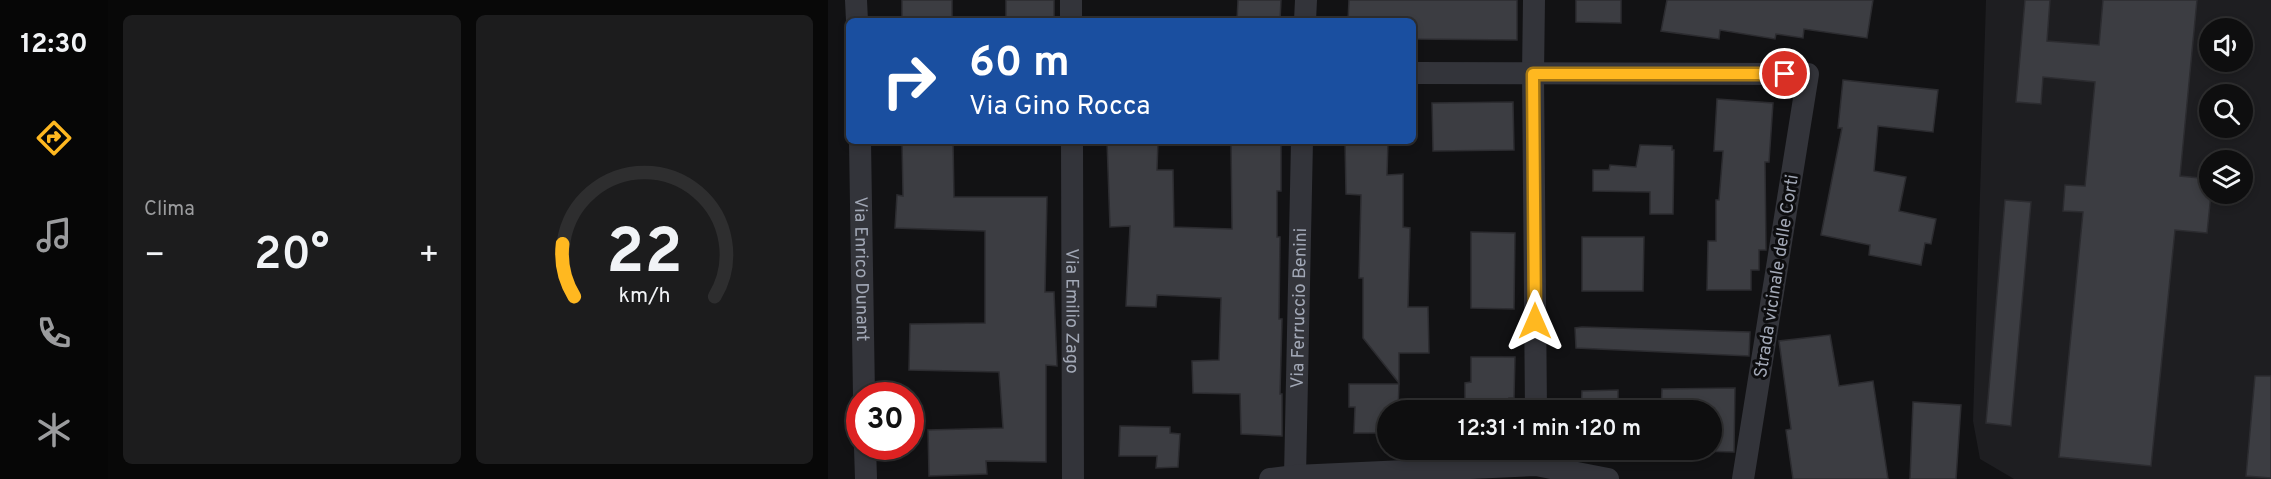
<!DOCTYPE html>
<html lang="it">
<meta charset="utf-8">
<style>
:root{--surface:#0e0e0f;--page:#1c1c1d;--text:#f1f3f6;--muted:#9b9c9e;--line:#2e2e2f;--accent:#ffb820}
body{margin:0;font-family:Overpass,sans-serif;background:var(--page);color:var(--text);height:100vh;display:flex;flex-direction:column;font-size:22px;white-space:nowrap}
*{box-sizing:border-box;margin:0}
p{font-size:20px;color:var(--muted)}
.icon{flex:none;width:33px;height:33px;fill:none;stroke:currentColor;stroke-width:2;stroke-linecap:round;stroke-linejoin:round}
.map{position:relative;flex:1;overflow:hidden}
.drawer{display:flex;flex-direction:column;gap:15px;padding:15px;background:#080808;width:720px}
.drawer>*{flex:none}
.banner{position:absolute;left:18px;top:18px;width:570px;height:126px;border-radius:9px;box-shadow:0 3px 9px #0003,0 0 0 2px var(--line);background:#1a4fa0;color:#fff;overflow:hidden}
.buttons{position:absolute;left:1371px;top:18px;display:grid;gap:12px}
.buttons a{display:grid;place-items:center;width:54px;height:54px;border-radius:50%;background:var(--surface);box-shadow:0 3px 9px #0003,0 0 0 2px var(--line);font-size:30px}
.speed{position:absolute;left:18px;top:382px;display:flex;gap:12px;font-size:30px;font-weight:700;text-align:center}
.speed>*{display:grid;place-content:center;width:78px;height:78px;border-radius:50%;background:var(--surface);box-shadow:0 3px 9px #0003,0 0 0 2px var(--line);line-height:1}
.speed .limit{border:9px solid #d22;background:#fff;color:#111}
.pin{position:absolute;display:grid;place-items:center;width:51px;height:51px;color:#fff;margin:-26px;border:3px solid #fff;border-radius:50%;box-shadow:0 2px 6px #0007}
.me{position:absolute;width:66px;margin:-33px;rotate:0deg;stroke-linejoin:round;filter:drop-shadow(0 0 4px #0008)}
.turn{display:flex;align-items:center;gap:21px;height:126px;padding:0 24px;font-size:27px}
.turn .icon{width:78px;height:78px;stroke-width:2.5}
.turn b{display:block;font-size:42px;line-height:51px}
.big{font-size:45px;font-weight:600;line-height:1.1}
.drawer .tile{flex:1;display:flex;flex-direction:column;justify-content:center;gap:9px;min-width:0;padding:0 21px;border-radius:9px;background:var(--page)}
.drawer .dial{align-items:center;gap:0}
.dial svg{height:156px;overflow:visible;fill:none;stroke:var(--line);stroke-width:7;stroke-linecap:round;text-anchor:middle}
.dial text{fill:var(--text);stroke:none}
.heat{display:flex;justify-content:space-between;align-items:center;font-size:33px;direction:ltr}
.drawer .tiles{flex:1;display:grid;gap:15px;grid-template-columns:repeat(2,1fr)}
.trip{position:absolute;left:549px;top:400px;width:345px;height:60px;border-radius:30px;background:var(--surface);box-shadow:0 3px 9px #0003,0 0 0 2px var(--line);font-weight:600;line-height:60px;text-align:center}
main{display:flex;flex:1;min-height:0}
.dock{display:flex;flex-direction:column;width:108px;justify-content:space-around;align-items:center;background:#060606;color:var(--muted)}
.dock .icon{width:42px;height:42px}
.dock .current{color:var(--accent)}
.dock b{font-size:27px;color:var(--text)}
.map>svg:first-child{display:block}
.built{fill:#1e1e21;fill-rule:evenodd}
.building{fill:#3c3d42;stroke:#2c2c30;stroke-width:1.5}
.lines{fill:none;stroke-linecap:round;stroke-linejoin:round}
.minor{stroke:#33343a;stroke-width:22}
.route-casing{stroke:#a67815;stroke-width:15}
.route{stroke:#ffb820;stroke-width:10}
.labels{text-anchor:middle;stroke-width:6;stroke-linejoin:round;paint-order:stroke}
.street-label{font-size:18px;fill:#a2a8b6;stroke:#0d0d0f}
</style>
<main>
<nav class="dock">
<b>12:30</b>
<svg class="icon current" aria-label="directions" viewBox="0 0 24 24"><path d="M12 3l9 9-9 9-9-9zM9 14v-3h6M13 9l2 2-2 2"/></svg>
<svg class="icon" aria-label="music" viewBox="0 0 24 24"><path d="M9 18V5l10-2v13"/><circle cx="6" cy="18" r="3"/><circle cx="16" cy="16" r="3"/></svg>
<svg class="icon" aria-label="phone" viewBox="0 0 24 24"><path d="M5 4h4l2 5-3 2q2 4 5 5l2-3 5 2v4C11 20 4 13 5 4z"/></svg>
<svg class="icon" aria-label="climate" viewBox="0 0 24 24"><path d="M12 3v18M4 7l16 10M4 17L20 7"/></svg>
</nav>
<section class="drawer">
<div class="tiles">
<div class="tile"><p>Clima</p>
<div class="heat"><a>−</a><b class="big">20°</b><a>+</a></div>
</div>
<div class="tile dial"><svg viewBox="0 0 100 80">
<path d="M14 69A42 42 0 1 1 86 69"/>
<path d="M14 69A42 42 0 0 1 8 42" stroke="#ffb820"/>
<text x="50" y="56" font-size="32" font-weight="700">22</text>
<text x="50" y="72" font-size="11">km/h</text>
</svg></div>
</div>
</section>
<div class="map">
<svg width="1443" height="479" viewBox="0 0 1443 479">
<rect width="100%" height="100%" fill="#121214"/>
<path class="built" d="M1158 0H1443V479H1186L1152 459 1145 421ZM1382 28H1414V62H1382ZM1382 94H1414V128H1382ZM1382 160H1414V194H1382Z"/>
<g class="building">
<rect x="74" y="0" width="50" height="21"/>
<rect x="178" y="0" width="48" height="21"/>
<path d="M410 0H453L452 21H409Z"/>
<path d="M521 0H689V40L585 39V21H520Z"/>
<path d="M748 0H793V23L748 22Z"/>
<path d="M839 0H1045L1039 38 976 29 975 38 948 34 947 39 892 30 891 39 833 31Z"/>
<path d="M1197 0H1222L1219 41 1271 45 1275 0H1369L1352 176 1382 179 1383 194 1379 233 1347 230 1323 466 1231 457 1255 212 1235 211 1237 185 1257 186 1267 82 1215 77 1213 104 1188 102Z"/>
<path d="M1015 80 1110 90 1105 132 1050 126 1046 171 1078 177 1071 211 1108 219 1103 244 1097 243 1093 265 1041 255 1042 245 993 235 1014 128H1010Z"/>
<path d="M889 99 945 103 941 162H937L938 250H931V270H923V290H879L880 241H888V200H891L895 151H886Z"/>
<path d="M685 102 686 150 605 151 604 103Z"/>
<path d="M74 141H125L126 197H219L217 292H226L229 366 218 365V462L158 461 159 474 101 476 100 430 175 428 171 372 81 370 82 324 157 323V231L67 228 69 195 75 196Z"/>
<path d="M279 141H330L329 170H345L346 227 404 229 403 141H453V191H449V237H452L451 319H454L452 394H454V436L413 434 412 394 365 393 364 361 391 360 393 298 329 295 328 307 298 306 302 226 282 227Z"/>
<path d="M517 141H560L559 175 575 174V227L582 228 580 307H600L601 353H571V383L535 338V278H531L533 195 518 194Z"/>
<path d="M812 145 844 146V150H846L845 214H822V192L765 191V170H781L782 165 808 167Z"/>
<path d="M1177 200 1203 202 1183 426 1158 423Z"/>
<path d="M643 232 687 233 686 309 643 308Z"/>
<path d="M754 237H816L815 291H754Z"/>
<path d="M754 327 922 332 921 356 748 348 747 328Z"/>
<path d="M1002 335 1011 386 1045 381 1060 479H965L958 430 963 429 951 341Z"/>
<path d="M643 357H687L686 398H681V411H637V383L643 382Z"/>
<path d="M1427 376H1443V478L1418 476Z"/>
<path d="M521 384H571L570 411H560V433H526L527 407H521Z"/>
<path d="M907 388 906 452 833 450H884V411H833L834 389Z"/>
<path d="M790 390V411H753L754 391Z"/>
<path d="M1085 402 1133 405 1128 479H1082Z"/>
<path d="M292 426 342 427V433L352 434 350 467 328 468 329 456H291Z"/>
</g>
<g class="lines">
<g class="minor">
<path d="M28 0 29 21"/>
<path d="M243 0V21"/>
<path d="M706 0 705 74 708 411"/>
<path d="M477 21 478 0"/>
<path d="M585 73 980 74 915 479"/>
<path id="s1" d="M32 141 36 396"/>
<path id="s2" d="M244 141 245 479"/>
<path d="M37 447 38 479"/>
<path id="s3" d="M467 476 474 141"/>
<path d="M442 479 467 476 708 465 780 479"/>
</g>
</g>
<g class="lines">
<defs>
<path id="route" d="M707 321 705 74H957"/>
</defs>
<use href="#route" class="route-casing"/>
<use href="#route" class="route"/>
</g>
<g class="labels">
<g class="street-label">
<text dy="6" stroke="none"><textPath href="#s1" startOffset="128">Via Enrico Dunant</textPath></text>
<text transform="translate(948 276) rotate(-81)" y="6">Strada vicinale delle Corti</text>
<text dy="6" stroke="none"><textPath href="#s3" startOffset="168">Via Ferruccio Benini</textPath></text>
<text dy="6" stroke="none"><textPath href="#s2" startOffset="170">Via Emilio Zago</textPath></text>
</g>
</g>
</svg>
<div class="buttons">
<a><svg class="icon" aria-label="sound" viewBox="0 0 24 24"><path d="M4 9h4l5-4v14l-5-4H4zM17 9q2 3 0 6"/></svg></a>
<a><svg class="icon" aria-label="search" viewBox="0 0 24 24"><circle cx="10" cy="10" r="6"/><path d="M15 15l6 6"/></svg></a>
<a><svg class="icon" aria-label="layers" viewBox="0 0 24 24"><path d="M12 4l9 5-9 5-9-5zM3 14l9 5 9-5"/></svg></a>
</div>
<div class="speed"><div class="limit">30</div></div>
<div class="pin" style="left:957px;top:74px;background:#d93025"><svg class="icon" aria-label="arrive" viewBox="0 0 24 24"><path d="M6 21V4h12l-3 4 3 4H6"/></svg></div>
<svg class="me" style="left:707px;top:321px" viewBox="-20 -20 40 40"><path d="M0-17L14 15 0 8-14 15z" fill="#ffb820" stroke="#fff" stroke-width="4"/></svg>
<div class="trip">12:31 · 1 min · 120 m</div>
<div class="banner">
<div class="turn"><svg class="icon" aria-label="right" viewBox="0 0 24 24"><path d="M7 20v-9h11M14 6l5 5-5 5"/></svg><div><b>60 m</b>Via Gino Rocca</div></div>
</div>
</div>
</main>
